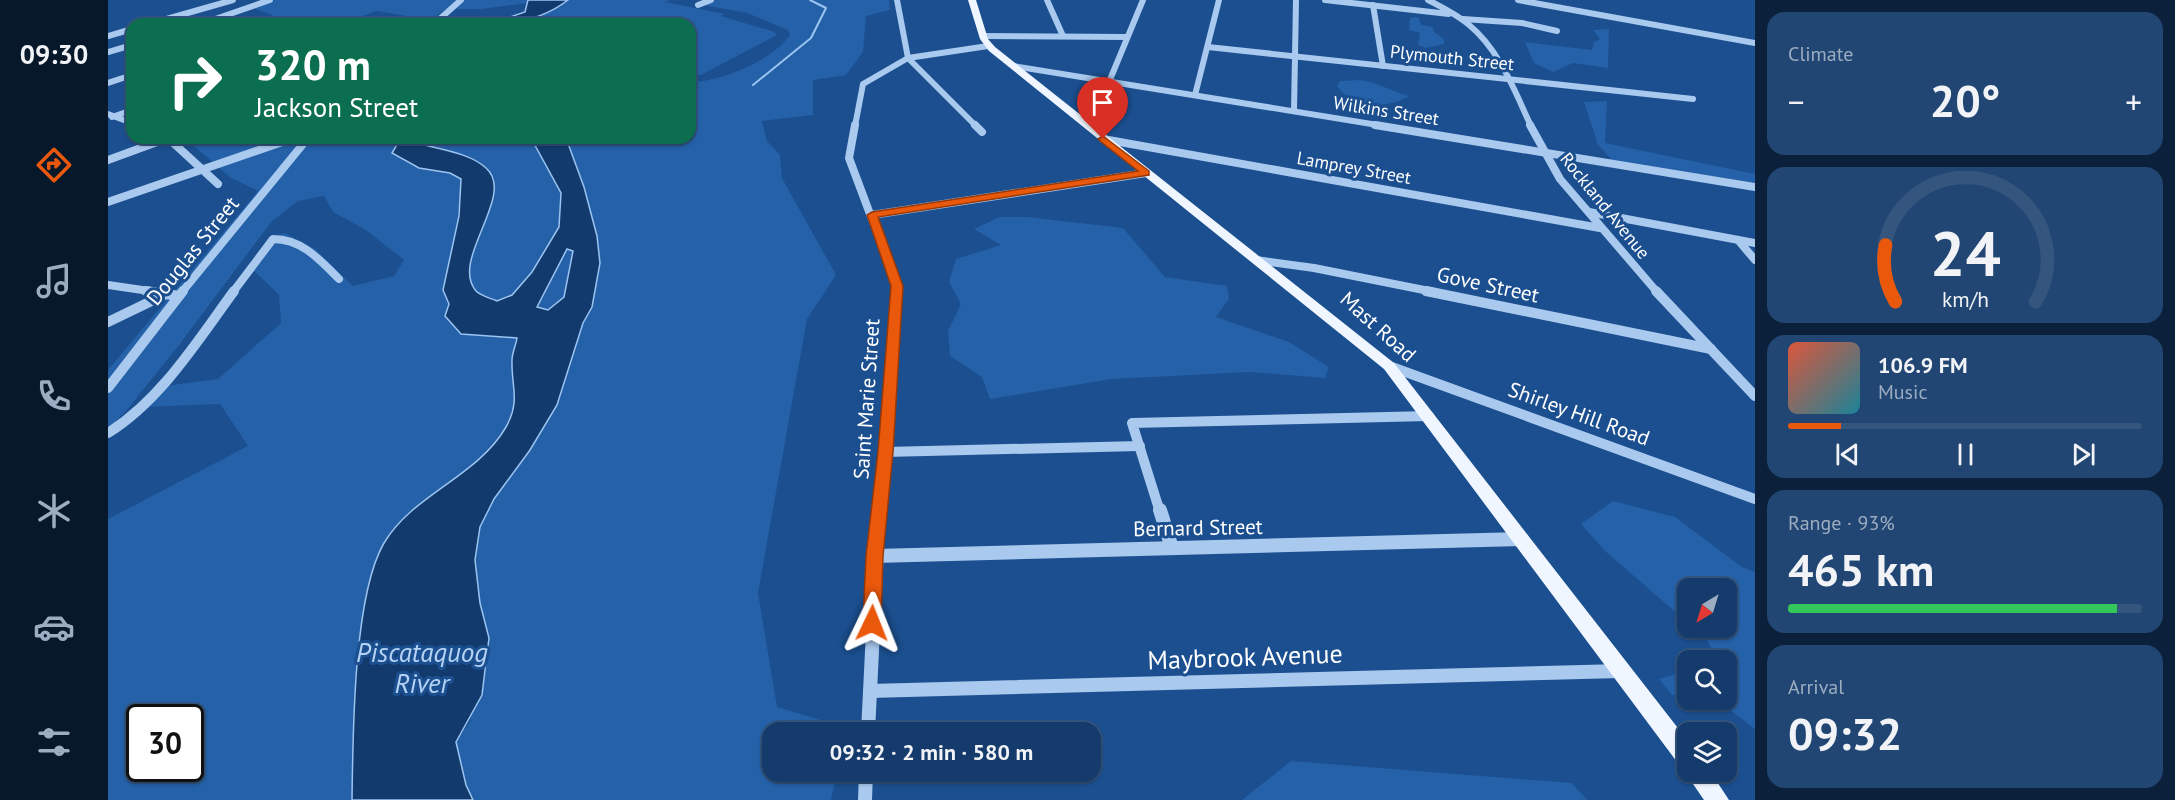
<!DOCTYPE html>
<meta charset="utf-8">
<style>
:root{--surface:#143b6b;--page:#214673;--text:#f1f3f6;--muted:#9dadc1;--line:#33557e;--accent:#ea580c}
body{margin:0;font-family:"PT Sans",sans-serif;background:var(--page);color:var(--text);height:100vh;display:flex;flex-direction:column;font-size:22px;white-space:nowrap}
*{box-sizing:border-box;margin:0}
p{font-size:20px;color:var(--muted)}
.icon{flex:none;width:33px;height:33px;fill:none;stroke:currentColor;stroke-width:2;stroke-linecap:round;stroke-linejoin:round}
.map{position:relative;flex:1;overflow:hidden}
.side{display:flex;flex-direction:column;gap:12px;padding:12px;background:#0b203b;width:420px}
.side>*{flex:none}
.guide{position:absolute;left:18px;top:18px;width:570px;height:126px;border-radius:18px;box-shadow:0 2px 4px #0004,0 0 0 2px var(--line);background:#0b6e4f;color:#fff;overflow:hidden}
.needle{width:39px;rotate:218deg}
.buttons{position:absolute;left:1569px;top:578px;display:grid;gap:12px}
.buttons a{display:grid;place-items:center;width:60px;height:60px;border-radius:12px;background:var(--surface);box-shadow:0 2px 4px #0004,0 0 0 2px var(--line);font-size:30px}
.speed{position:absolute;left:18px;top:704px;display:flex;gap:12px;font-size:30px;font-weight:700;text-align:center}
.speed>*{display:grid;place-content:center;width:78px;height:78px;border-radius:50%;background:var(--surface);box-shadow:0 2px 4px #0004,0 0 0 2px var(--line);line-height:1}
.speed .limit{border:3px solid #111;border-radius:9px;background:#fff;color:#111}
.pin{position:absolute;display:grid;place-items:center;width:51px;height:51px;color:#fff;margin:-62px -26px;border-radius:50% 50% 50% 0;rotate:-45deg;box-shadow:0 0 6px #0007}
.pin .icon{rotate:45deg}
.me{position:absolute;width:66px;margin:-33px;rotate:2deg;stroke-linejoin:round;filter:drop-shadow(0 0 4px #0008)}
.turn{display:flex;align-items:center;gap:21px;height:126px;padding:0 30px;font-size:27px}
.turn .icon{width:78px;height:78px;stroke-width:2.5}
.turn b{display:block;font-size:42px;line-height:51px}
.big{font-size:45px;font-weight:700;line-height:1.1}
.side .widget{flex:1;display:flex;flex-direction:column;justify-content:center;gap:9px;min-width:0;padding:0 21px;border-radius:18px;background:var(--page)}
.side .dial{align-items:center;gap:0}
.dial svg{height:156px;overflow:visible;fill:none;stroke:var(--line);stroke-width:7;stroke-linecap:round;text-anchor:middle}
.dial text{fill:var(--text);stroke:none}
.song{display:flex;align-items:center;gap:18px}
.cover{width:72px;height:72px;border-radius:9px;background:linear-gradient(135deg,hsl(10 70% 55%),hsl(190 70% 35%))}
.played{height:6px;border-radius:3px;background:linear-gradient(90deg,var(--accent) 15%,var(--line) 15%)}
.keys{display:flex;justify-content:space-around;direction:ltr}
.heat{display:flex;justify-content:space-between;align-items:center;font-size:33px;direction:ltr}
.charge{height:9px;border-radius:4px;background:linear-gradient(90deg,#34c759 93%,var(--line) 0)}
.trip{position:absolute;left:654px;top:722px;width:339px;height:60px;border-radius:18px;background:var(--surface);box-shadow:0 2px 4px #0004,0 0 0 2px var(--line);font-weight:700;line-height:60px;text-align:center}
main{display:flex;flex:1;min-height:0}
.menu{display:flex;flex-direction:column;width:108px;justify-content:space-around;align-items:center;background:#08182b;color:var(--muted)}
.menu .icon{width:42px;height:42px}
.menu .on{color:var(--accent)}
.menu b{font-size:27px;color:var(--text)}
.map>svg:first-child{display:block}
.green{fill:#2461a8;fill-rule:evenodd}
.water{fill:#123a6d;stroke:#9cc4f0;stroke-width:1.5;fill-rule:evenodd}
.lines{fill:none;stroke-linecap:round;stroke-linejoin:round}
.stream{stroke:#9cc4f0;stroke-width:2}
.minor-far3{stroke:#a9c9ee;stroke-width:6}
.minor-far2{stroke:#a9c9ee;stroke-width:8}
.minor-far1{stroke:#a9c9ee;stroke-width:10}
.minor{stroke:#a9c9ee;stroke-width:14}
.major{fill:#f0f6ff;fill-rule:evenodd}
.route{fill:#ea580c;stroke:#983908;stroke-width:1.5}
.labels{text-anchor:middle;stroke-width:6;stroke-linejoin:round;paint-order:stroke}
.far-street-label{font-size:18px;fill:#fff;stroke:#1b4f8f}
.street-label{font-size:21px;fill:#fff;stroke:#1b4f8f}
.near-street-label{font-size:26px;fill:#fff;stroke:#1b4f8f}
.near-water-label{font-size:27px;font-style:italic;fill:#b5d3f5;stroke:#1b4f8f}
</style>
<main>
<nav class="menu">
<b>09:30</b>
<svg class="icon on" aria-label="directions" viewBox="0 0 24 24"><path d="M12 3l9 9-9 9-9-9zM9 14v-3h6M13 9l2 2-2 2"/></svg>
<svg class="icon" aria-label="music" viewBox="0 0 24 24"><path d="M9 18V5l10-2v13"/><circle cx="6" cy="18" r="3"/><circle cx="16" cy="16" r="3"/></svg>
<svg class="icon" aria-label="phone" viewBox="0 0 24 24"><path d="M5 4h4l2 5-3 2q2 4 5 5l2-3 5 2v4C11 20 4 13 5 4z"/></svg>
<svg class="icon" aria-label="climate" viewBox="0 0 24 24"><path d="M12 3v18M4 7l16 10M4 17L20 7"/></svg>
<svg class="icon" aria-label="car" viewBox="0 0 24 24"><path d="M5 17H2v-5l4-1 3-4h7l3 4 3 1v5h-3M9 17h6M6 11h13"/><circle cx="7" cy="17" r="2"/><circle cx="17" cy="17" r="2"/></svg>
<svg class="icon" aria-label="filters" viewBox="0 0 24 24"><path d="M4 7h16M4 17h16"/><circle cx="9" cy="7" r="2"/><circle cx="15" cy="17" r="2"/></svg>
</nav>
<div class="map">
<svg width="1647" height="800" viewBox="0 0 1647 800">
<rect width="100%" height="100%" fill="#1b4f8f"/>
<g class="green">
<path d="M167 0H420V3L373 9H338L323 20 268 11 233 24H136L165 15 147 9Z"/>
<path d="M460 0H563L557 2 617 14 613 16 664 31 669 35 593 75H582V24H405L449 8Z"/>
<path d="M608 0H781L782 10 758 16 755 52 738 75 705 80V115L654 121 659 141 672 155 674 178 728 275 699 319 650 593 669 707 739 728 738 732H664V771H729L723 800H365L358 785 348 742 362 722 381 638 372 603 367 560 372 527 386 499 422 450 449 405 475 323 484 307 492 263 489 237 476 187 458 138H582V82C613 82 664 61 682 35L680 30 639 13 596 5Z"/>
<path d="M1306 17 1311 18 1313 25 1325 27 1326 32 1336 39V44L1318 48 1310 45 1312 33 1301 30 1302 18Z"/>
<path d="M1501 29 1500 68 1465 63 1445 72 1426 63 1417 42 1484 50 1486 42 1492 39 1485 30Z"/>
<path d="M1252 80C1271 83 1283 91 1301 96 1280 109 1244 109 1229 86L1232 81Z"/>
<path d="M1499 101 1497 143 1647 174V183L1504 160 1490 145 1476 102Z"/>
<path d="M77 138H157C171 146 180 141 195 138 207 136 223 138 235 138L231 146 287 145 284 153 311 168 342 173 354 178 341 304 353 334 409 338 404 360 408 398 398 427 372 458 296 517 276 543 261 581 249 671 244 800H0V519L140 446 112 404 34 407 49 387 110 379 173 323 171 295 142 267 163 237 177 233 207 249 245 286 286 276 296 260 258 230 225 212 216 196 190 201 164 221 71 345 18 411 0 429V370L150 191 123 178ZM32 717H82V768H32Z"/>
<path d="M313 138H423L453 193 451 227 424 272 404 295 389 301C382 298 373 296 368 291 341 260 409 195 378 168 363 154 336 150 317 145Z"/>
<path d="M891 217H920L1015 228 1057 277 1119 286 1121 299 1108 317 1181 342 1221 367 1217 378 1142 372 1004 379 882 399 874 377 842 356 840 331 853 304 841 282 848 259 893 245 866 229Z"/>
<path d="M459 248 465 251 456 297 440 310 429 307Z"/>
<path d="M1505 501 1567 517 1634 567 1647 572V729L1613 703 1589 699H1618V660H1610L1597 637 1585 627H1618V588H1580L1579 622 1497 551 1473 524Z"/>
<path d="M1579 671V697L1564 695 1551 679Z"/>
<path d="M1183 761 1464 783 1479 800H1134Z"/>
</g>
<g class="water">
<path d="M420 0H460C437 18 409 24 381 24L417 12Z"/>
<path d="M293 138H313L317 145C336 150 363 154 378 168 409 195 341 260 368 291 373 296 382 298 389 301L404 295 424 272 451 227 453 193 423 138H458L476 187 489 236 492 263 484 307 475 323 449 405 422 450 386 499 372 527 367 560 372 603 381 638 377 670 374 695 348 742 358 785 365 800H244C245 736 245 596 276 543 305 494 369 477 398 427 413 400 403 387 404 360 404 353 408 345 409 338L353 334 337 316 341 304 335 290 351 216 353 179 342 173 311 168 284 153ZM459 249 465 251 456 297 440 310 429 307Z"/>
</g>
<g class="lines">
<path class="stream" d="M645 85 703 38 718 8 702 0"/>
<g class="minor-far3">
<path d="M789 0 800 58 868 126"/>
<path d="M939 0 955 36"/>
<path d="M1217 0 1341 14"/>
<path d="M1320 0C1334 7 1348 14 1360 24 1392 50 1406 90 1423 126"/>
<path d="M1410 0 1647 43"/>
<path d="M590 5 603 0"/>
<path d="M1265 5 1275 66"/>
<path d="M1355 19 1414 23 1449 31"/>
<path d="M41 24 125 0"/>
<path d="M93 24 162 0"/>
<path d="M326 24 353 0"/>
<path d="M0 36 24 29"/>
<path d="M875 36 1019 37"/>
<path d="M1100 47 1585 99"/>
<path d="M0 52 24 45"/>
<path d="M905 66 1276 126"/>
<path d="M1001 82 1035 0"/>
<path d="M0 83 24 75"/>
<path d="M1087 95 1111 0"/>
<path d="M1186 111 1188 0"/>
<path d="M0 114 24 123"/>
<path d="M4 117 24 110"/>
<path d="M747 126 755 84 800 58 880 46"/>
</g>
<g class="minor-far2">
<path d="M747 125 741 158 789 286V292"/>
<path d="M867 125 874 132"/>
<path d="M1267 125 1647 187"/>
<path d="M1422 125 1452 179 1549 292"/>
<path d="M60 138 110 184"/>
<path d="M995 139 1492 228"/>
<path d="M0 160 60 138"/>
<path d="M0 202 186 138"/>
<path d="M1481 212 1647 243"/>
<path d="M764 215 1038 173"/>
<path d="M1630 240 1647 260"/>
<path d="M1148 260 1206 268 1326 292"/>
<path d="M0 285 48 292"/>
<path d="M74 292 200 138"/>
<path d="M125 292 165 239C194 239 212 260 231 279"/>
</g>
<g class="minor-far1">
<path d="M38 291 71 296"/>
<path d="M1318 291 1603 349"/>
<path d="M1548 291 1647 396"/>
<path d="M0 322 58 294"/>
<path d="M1281 366 1647 499"/>
<path d="M0 388 75 291"/>
<path d="M0 433C53 400 90 340 126 291"/>
<path d="M777 452 1032 446"/>
<path d="M771 512 789 291"/>
<path d="M1052 512 1024 423 1321 416"/>
</g>
<g class="minor">
<path d="M1052 510 1064 548"/>
<path d="M767 556 1414 539"/>
<path d="M762 691 1513 671"/>
<path d="M760 732 771 510"/>
<path d="M757 800 758 771"/>
</g>
<path class="major" d="M860 0H868L880 39 887 47 1286 363 1580 741V771H1602L1621 800H1596L1581 778 1579 769 1572 766 1276 369 881 51 872 39Z"/>
</g>
<path class="route" d="M995 136 1041 171V175L770 217 795 286 785 452 775 556 773 623 770 628 764 630 758 628 755 623 758 556 770 452 783 286 759 215 764 212 1030 171 992 141 990 139Z"/>
<g class="labels">
<g class="far-street-label">
<text transform="translate(1344 58) rotate(6)" y="6">Plymouth Street</text>
<text transform="translate(1278 111) rotate(9)" y="6">Wilkins Street</text>
<text transform="translate(1246 168) rotate(10)" y="6">Lamprey Street</text>
<text transform="translate(1497 206) rotate(51)" y="6">Rockland Avenue</text>
</g>
<g class="street-label">
<text transform="translate(85 251) rotate(-51)" y="7">Douglas Street</text>
<text transform="translate(1380 285) rotate(12)" y="7">Gove Street</text>
<text transform="translate(1270 327) rotate(42)" y="7">Mast Road</text>
<text transform="translate(759 399) rotate(-86)" y="7">Saint Marie Street</text>
<text transform="translate(1471 414) rotate(20)" y="7">Shirley Hill Road</text>
<text transform="translate(1090 528) rotate(-1)" y="7">Bernard Street</text>
</g>
<g class="near-street-label">
<text transform="translate(1137 657) rotate(-2)" y="9">Maybrook Avenue</text>
</g>
<g class="near-water-label">
<text x="314" y="662">Piscataquog<tspan x="314" dy="31">River</tspan></text>
</g>
</g>
</svg>
<div class="buttons">
<a><svg class="needle" viewBox="-14 -14 28 28"><path d="M0-13l5 13h-10z" fill="#e53935"/><path d="M0 13l5-13h-10z" fill="#9dadc1"/></svg></a>
<a><svg class="icon" aria-label="search" viewBox="0 0 24 24"><circle cx="10" cy="10" r="6"/><path d="M15 15l6 6"/></svg></a>
<a><svg class="icon" aria-label="layers" viewBox="0 0 24 24"><path d="M12 4l9 5-9 5-9-5zM3 14l9 5 9-5"/></svg></a>
</div>
<div class="speed"><div class="limit">30</div></div>
<div class="pin" style="left:995px;top:139px;background:#d93025"><svg class="icon" aria-label="arrive" viewBox="0 0 24 24"><path d="M6 21V4h12l-3 4 3 4H6"/></svg></div>
<svg class="me" style="left:764px;top:623px" viewBox="-20 -20 40 40"><path d="M0-17L14 15 0 8-14 15z" fill="#ea580c" stroke="#fff" stroke-width="4"/></svg>
<div class="trip">09:32 · 2 min · 580 m</div>
<div class="guide">
<div class="turn"><svg class="icon" aria-label="right" viewBox="0 0 24 24"><path d="M7 20v-9h11M14 6l5 5-5 5"/></svg><div><b>320 m</b>Jackson Street</div></div>
</div>
</div>
<section class="side">
<div class="widget"><p>Climate</p>
<div class="heat"><a>−</a><b class="big">20°</b><a>+</a></div>
</div>
<div class="widget dial"><svg viewBox="0 0 100 80">
<path d="M14 69A42 42 0 1 1 86 69"/>
<path d="M14 69A42 42 0 0 1 9 40" stroke="#ea580c"/>
<text x="50" y="56" font-size="32" font-weight="700">24</text>
<text x="50" y="72" font-size="11">km/h</text>
</svg></div>
<div class="widget">
<div class="song"><i class="cover"></i><div><b>106.9 FM</b><p>Music</p></div></div>
<div class="played"></div>
<div class="keys"><svg class="icon" aria-label="previous" viewBox="0 0 24 24"><path d="M18 5L8 12l10 7zM5 5v14"/></svg><svg class="icon" aria-label="pause" viewBox="0 0 24 24"><path d="M8 5v14M16 5v14"/></svg><svg class="icon" aria-label="next" viewBox="0 0 24 24"><path d="M6 5l10 7-10 7zM19 5v14"/></svg></div>
</div>
<div class="widget"><p>Range · 93%</p><b class="big">465 km</b><div class="charge"></div></div>
<div class="widget"><p>Arrival</p><b class="big">09:32</b></div>
</section>
</main>
